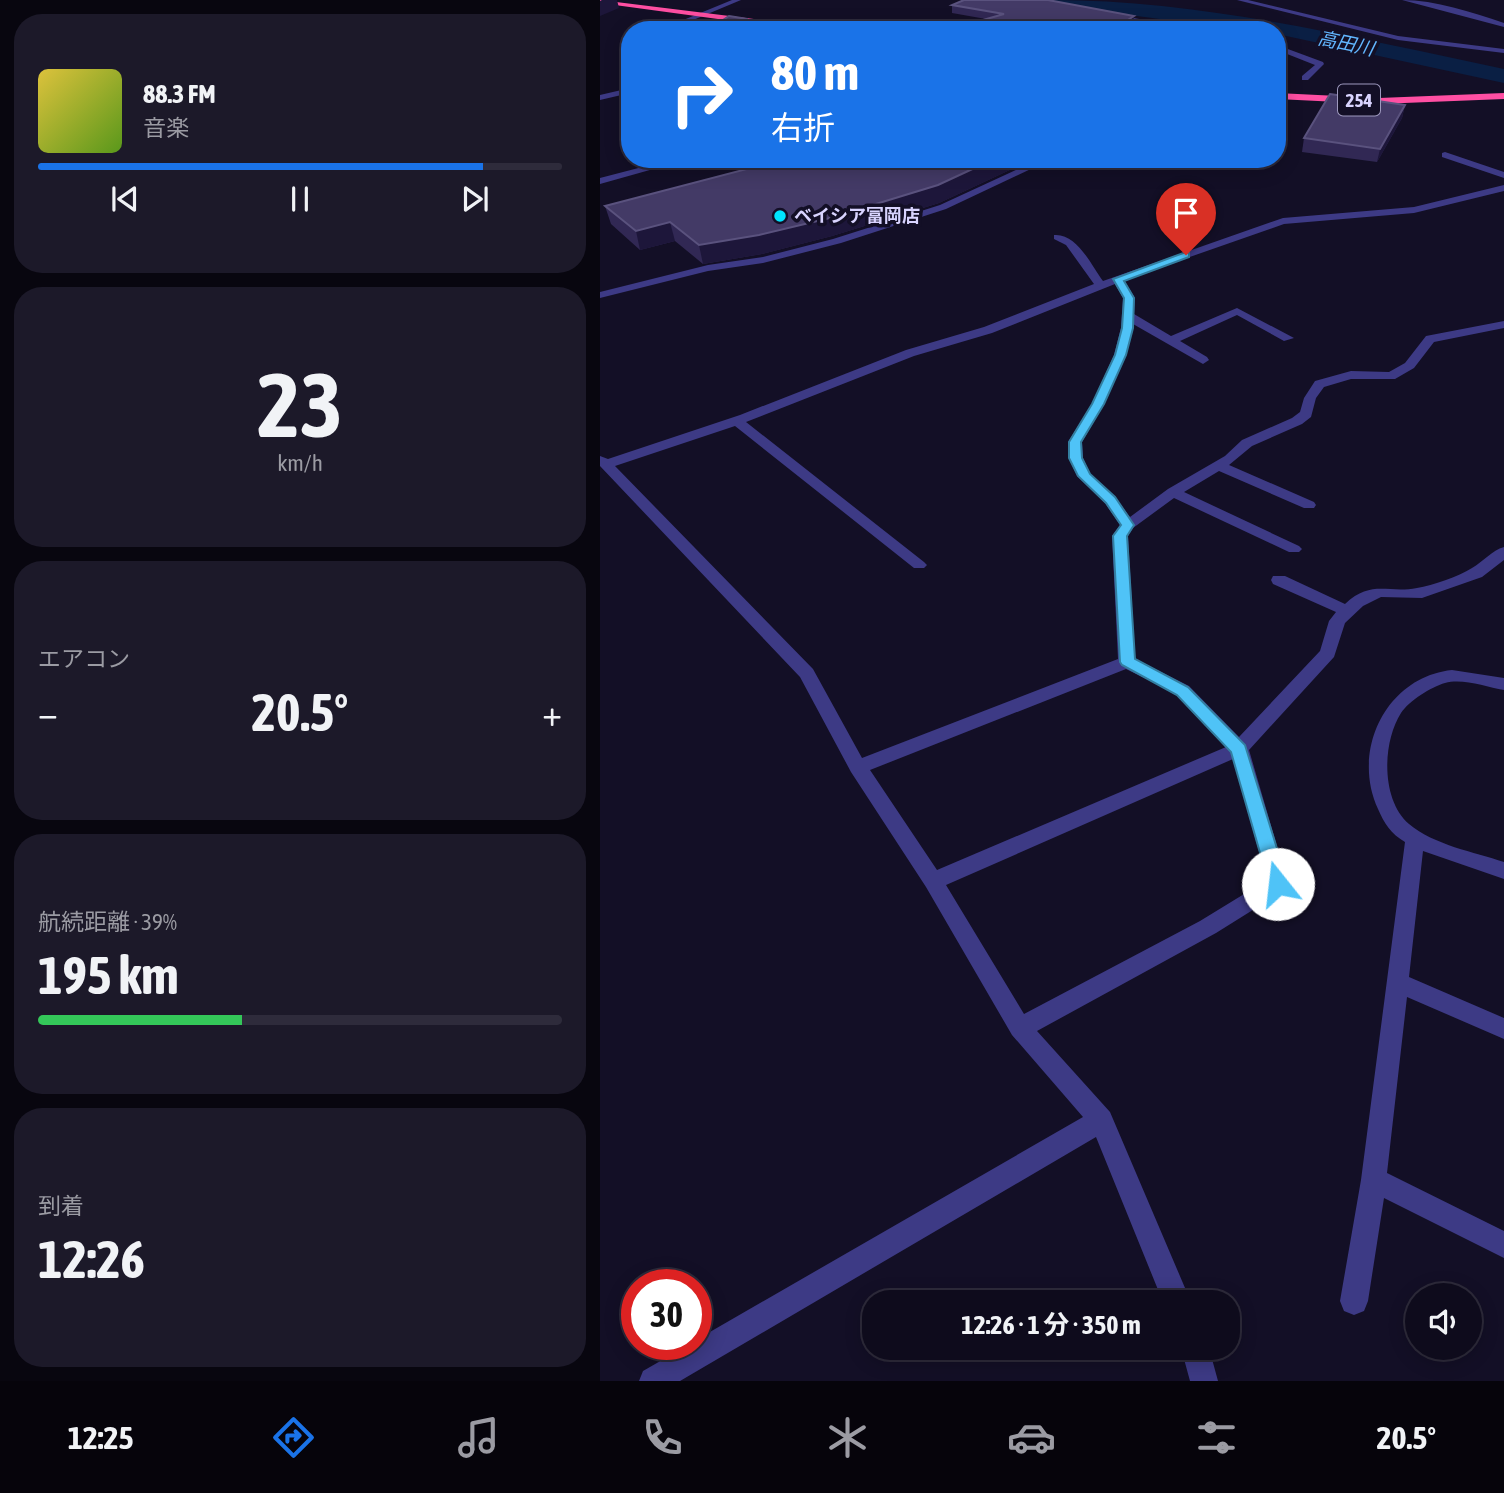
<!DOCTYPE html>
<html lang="ja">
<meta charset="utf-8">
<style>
:root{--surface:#0e0b1c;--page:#1c1929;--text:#f1f3f6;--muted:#9b9ba3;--line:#2e2b3b;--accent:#1a73e8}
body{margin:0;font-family:"Asap Condensed","Noto Sans JP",sans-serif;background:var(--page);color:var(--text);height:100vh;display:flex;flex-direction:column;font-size:26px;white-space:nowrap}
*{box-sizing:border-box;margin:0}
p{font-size:23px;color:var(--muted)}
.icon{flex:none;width:38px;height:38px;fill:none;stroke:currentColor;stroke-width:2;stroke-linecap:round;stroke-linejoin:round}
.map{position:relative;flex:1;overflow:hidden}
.side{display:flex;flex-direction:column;gap:14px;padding:14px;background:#08060f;width:600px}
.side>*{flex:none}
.guide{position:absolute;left:21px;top:21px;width:665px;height:147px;border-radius:28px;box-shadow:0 4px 18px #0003,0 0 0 2px var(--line);background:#1a73e8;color:#fff;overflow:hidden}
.controls{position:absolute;left:805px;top:1283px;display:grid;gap:14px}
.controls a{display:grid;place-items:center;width:77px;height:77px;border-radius:50%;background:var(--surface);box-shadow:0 4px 18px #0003,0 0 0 2px var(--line);font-size:35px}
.speed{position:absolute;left:21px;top:1269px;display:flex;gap:14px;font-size:35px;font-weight:700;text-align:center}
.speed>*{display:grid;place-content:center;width:91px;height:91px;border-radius:50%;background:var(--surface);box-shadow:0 4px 18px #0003,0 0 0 2px var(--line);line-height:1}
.speed .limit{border:10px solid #d22;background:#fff;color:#111}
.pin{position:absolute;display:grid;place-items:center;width:60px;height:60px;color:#fff;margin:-72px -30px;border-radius:50% 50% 50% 0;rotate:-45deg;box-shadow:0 0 7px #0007}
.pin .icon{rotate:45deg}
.me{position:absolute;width:77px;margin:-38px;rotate:344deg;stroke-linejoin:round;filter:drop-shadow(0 0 5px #0008)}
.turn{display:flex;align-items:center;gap:24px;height:147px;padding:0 35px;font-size:32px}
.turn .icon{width:91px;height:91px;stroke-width:2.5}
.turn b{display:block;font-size:49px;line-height:60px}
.big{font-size:52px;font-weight:700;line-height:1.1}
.side .widget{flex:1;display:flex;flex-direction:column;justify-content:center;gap:10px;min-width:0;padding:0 24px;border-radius:28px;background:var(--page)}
.side .dial{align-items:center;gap:0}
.dial b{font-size:91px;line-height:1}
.song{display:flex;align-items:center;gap:21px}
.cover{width:84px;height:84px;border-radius:10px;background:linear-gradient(135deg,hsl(50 70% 55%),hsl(90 70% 35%))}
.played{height:7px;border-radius:4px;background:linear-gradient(90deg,var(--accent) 85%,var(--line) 85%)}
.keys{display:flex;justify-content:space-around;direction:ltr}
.heat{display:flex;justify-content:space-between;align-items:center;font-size:38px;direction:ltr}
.charge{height:10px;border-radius:5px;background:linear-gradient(90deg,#34c759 39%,var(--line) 0)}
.trip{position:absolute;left:262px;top:1290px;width:378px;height:70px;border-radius:28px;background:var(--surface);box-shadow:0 4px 18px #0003,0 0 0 2px var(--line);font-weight:700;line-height:70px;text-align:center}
.menu{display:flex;height:112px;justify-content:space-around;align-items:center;background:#06040b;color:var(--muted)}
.menu .icon{width:49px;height:49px}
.menu .current{color:var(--accent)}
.menu b{font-size:32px;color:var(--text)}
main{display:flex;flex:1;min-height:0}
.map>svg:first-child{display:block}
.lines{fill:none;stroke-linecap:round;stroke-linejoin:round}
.river{fill:#0a1f44;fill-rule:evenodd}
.minor{fill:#3d3a85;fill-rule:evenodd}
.highway{fill:#ff4fa3;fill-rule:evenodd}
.wall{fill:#312854}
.shaded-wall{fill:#1d163a}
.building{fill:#433a66;stroke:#5a527e;stroke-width:2}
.route{fill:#4fc3f7;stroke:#337fa1;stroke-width:2}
.poi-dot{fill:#00e5ff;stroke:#130f26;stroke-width:2.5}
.labels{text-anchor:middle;stroke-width:7;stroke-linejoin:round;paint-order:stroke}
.far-poi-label{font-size:18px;font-weight:bold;fill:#d9d4ff;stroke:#130f26;text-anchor:start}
.far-water-label{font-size:19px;font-style:italic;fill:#62b6ff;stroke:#130f26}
.shield{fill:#130f26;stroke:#9e99be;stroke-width:2}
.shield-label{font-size:19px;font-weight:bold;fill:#d9d4ff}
</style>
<main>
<section class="side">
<div class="widget">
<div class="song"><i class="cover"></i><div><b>88.3 FM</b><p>音楽</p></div></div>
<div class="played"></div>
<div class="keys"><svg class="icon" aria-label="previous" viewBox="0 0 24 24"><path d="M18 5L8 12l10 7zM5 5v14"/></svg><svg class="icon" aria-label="pause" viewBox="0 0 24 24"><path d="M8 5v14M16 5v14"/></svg><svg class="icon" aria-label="next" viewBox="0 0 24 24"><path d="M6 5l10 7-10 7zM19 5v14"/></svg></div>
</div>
<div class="widget dial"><b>23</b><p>km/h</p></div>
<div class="widget"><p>エアコン</p>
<div class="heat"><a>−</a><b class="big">20.5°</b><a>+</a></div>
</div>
<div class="widget"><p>航続距離 · 39%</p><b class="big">195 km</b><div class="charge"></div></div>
<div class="widget"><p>到着</p><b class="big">12:26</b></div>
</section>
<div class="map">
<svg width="904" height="1381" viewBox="0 0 904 1381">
<rect width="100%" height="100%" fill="#130f26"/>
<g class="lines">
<path class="river" d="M452 0C604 0 755 38 904 69V83L677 34V30H643L461 6Z"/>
<g class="minor">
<path d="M132 0H141L86 23 99 30H89L76 23Z"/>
<path d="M637 0H648L798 36 904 49V53L798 40Z"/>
<path d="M802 0C836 0 871 12 904 23V27Z"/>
<path d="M511 14 590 28 593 30H577L509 17Z"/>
<path d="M677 45 723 62 724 64 708 80H702V76L715 65 677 50Z"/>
<path d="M30 88V93L0 100V95Z"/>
<path d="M845 152 904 172V178L842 157V153Z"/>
<path d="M73 159H89L0 184V178Z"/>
<path d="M440 159H452L346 209 241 243 163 263 108 271 0 298V292L108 265 163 257 233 239 340 205Z"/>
<path d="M904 185V191L814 213 684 224 524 280 535 298 534 314 571 336 637 308 694 338 684 341 637 315 580 341 607 357 609 360 603 364 533 324 526 355 504 404 482 442 483 458 490 474 515 497 530 517 568 489 625 456 642 440 692 418 700 412 704 398 715 381 751 371 789 372 805 363 826 336 904 321V328L834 342 814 368 795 379H751L724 387 716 398 711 417 702 424 652 446 629 465 714 502 716 505 714 508H704L619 471 584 492 699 546 702 549 699 552H689L574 498 533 528 528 536 535 659 589 686 639 737 720 651 729 621 736 612 673 584 671 580 673 576H685L745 604C772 579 788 594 817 588 833 585 858 577 872 568 883 562 892 550 904 547V560L882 577 822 598 781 597 763 606 745 623 734 657 649 750 688 884 685 890 616 933 437 1031 510 1112 591 1302H563L496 1137 80 1381H39L43 1371 90 1344H96V1340L483 1117 412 1035 326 887 251 772 200 677 0 466V456L8 459 140 415 306 350 384 327 494 284 466 245 454 239V235C477 233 491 265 503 281L683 218 814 207ZM515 284 523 298 521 328 514 355 492 404 468 442 469 458 477 476 505 503 520 525 512 536 518 659 262 758 213 669 15 466 135 426 314 568H324L327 565 324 562 146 422 314 356 392 333ZM526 669 577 694 626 747 337 870 270 770ZM633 759 667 880 600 921 424 1014 346 885Z"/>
<path d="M852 670 904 678V690C886 687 863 678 845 683 831 687 809 701 801 713 782 743 781 800 809 824 834 845 874 852 904 862V879L823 851 809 977 904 1018V1039L807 997 787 1173 904 1231V1258L784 1198 768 1301 764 1311 754 1315 744 1311 740 1301 761 1180 805 842C791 834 784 823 778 809 751 751 786 677 852 670Z"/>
<path d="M581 1348H609L618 1381H590Z"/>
</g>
<g class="highway">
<path d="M0 0 219 27 223 30H198L0 3Z"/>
<path d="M677 93 779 98 904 93V99L779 104 677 99Z"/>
</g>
</g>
<g class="wall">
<path d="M352 5 533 25 526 30H384L383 29V20L386 19 352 13Z"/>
<path d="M805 105 802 118 777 162 702 152 704 138Z"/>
<path d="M414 168 339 203 232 236 162 254 103 264 75 241 40 250 11 224 5 206Z"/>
</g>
<g class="shaded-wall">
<path d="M2 0H17L19 8 0 16V1Z"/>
<path d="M534 16 533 25 526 30H512Z"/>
<path d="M805 105 802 118 777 162 780 149Z"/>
<path d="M394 159H414V168L339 203 232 236 162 254 103 264 99 245Z"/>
<path d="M70 222 75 241 40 250 36 231Z"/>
</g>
<g class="building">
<path d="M364 0H448L534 16 512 30H421L383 20 404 14 352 5Z"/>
<path d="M129 16 147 19 151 30H108Z"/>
<path d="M730 94 805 105 780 149 704 138Z"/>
<path d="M185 159H394L338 185 230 218 159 235 99 245 70 222 36 231 5 206Z"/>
</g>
<path class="route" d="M586 252 589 253V257L524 281 534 298 533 328 526 355 504 404 481 442 482 458 490 474 515 497 534 525 527 536 535 659 588 687 645 745 688 884 685 889 678 891 672 889 669 884 631 752 577 695 522 665 520 662 513 536 521 525 506 503 478 476 469 458V442L492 404 515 355 522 328 524 298 513 279Z"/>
<circle class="poi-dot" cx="180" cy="216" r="7"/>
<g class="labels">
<g class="far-poi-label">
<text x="194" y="222">ベイシア富岡店</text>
</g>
<g class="far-water-label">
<text transform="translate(746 43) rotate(12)" y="7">高田川</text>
</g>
<rect class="shield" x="738" y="84.5" width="42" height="31" rx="5"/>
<g class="shield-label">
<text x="759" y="107">254</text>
</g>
</g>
</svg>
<div class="controls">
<a><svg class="icon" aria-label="sound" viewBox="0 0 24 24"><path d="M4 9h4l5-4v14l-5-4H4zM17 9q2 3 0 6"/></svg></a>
</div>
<div class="speed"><div class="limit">30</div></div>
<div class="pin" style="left:586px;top:255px;background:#d93025"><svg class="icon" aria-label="arrive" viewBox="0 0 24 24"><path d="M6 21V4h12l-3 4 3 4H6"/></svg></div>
<svg class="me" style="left:678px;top:884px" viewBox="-20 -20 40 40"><circle r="19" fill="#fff"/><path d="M0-13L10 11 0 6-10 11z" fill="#4fc3f7"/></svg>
<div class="trip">12:26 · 1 分 · 350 m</div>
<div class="guide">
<div class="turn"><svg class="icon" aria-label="right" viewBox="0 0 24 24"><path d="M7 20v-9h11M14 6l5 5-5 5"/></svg><div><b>80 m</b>右折</div></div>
</div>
</div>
</main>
<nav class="menu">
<b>12:25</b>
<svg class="icon current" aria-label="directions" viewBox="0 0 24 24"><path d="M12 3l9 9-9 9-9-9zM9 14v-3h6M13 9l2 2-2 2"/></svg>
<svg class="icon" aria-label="music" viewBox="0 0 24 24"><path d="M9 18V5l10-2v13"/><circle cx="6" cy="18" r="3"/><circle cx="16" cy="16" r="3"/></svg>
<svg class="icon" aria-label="phone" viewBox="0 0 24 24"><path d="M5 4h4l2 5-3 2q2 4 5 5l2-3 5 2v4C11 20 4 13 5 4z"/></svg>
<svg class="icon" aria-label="climate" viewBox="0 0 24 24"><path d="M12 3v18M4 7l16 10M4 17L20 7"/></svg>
<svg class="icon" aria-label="car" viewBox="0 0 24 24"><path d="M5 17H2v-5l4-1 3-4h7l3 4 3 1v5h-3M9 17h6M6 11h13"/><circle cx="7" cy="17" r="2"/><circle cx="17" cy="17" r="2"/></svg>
<svg class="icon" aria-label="filters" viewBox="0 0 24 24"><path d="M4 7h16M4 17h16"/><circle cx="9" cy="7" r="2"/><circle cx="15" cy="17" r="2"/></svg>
<b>20.5°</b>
</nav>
